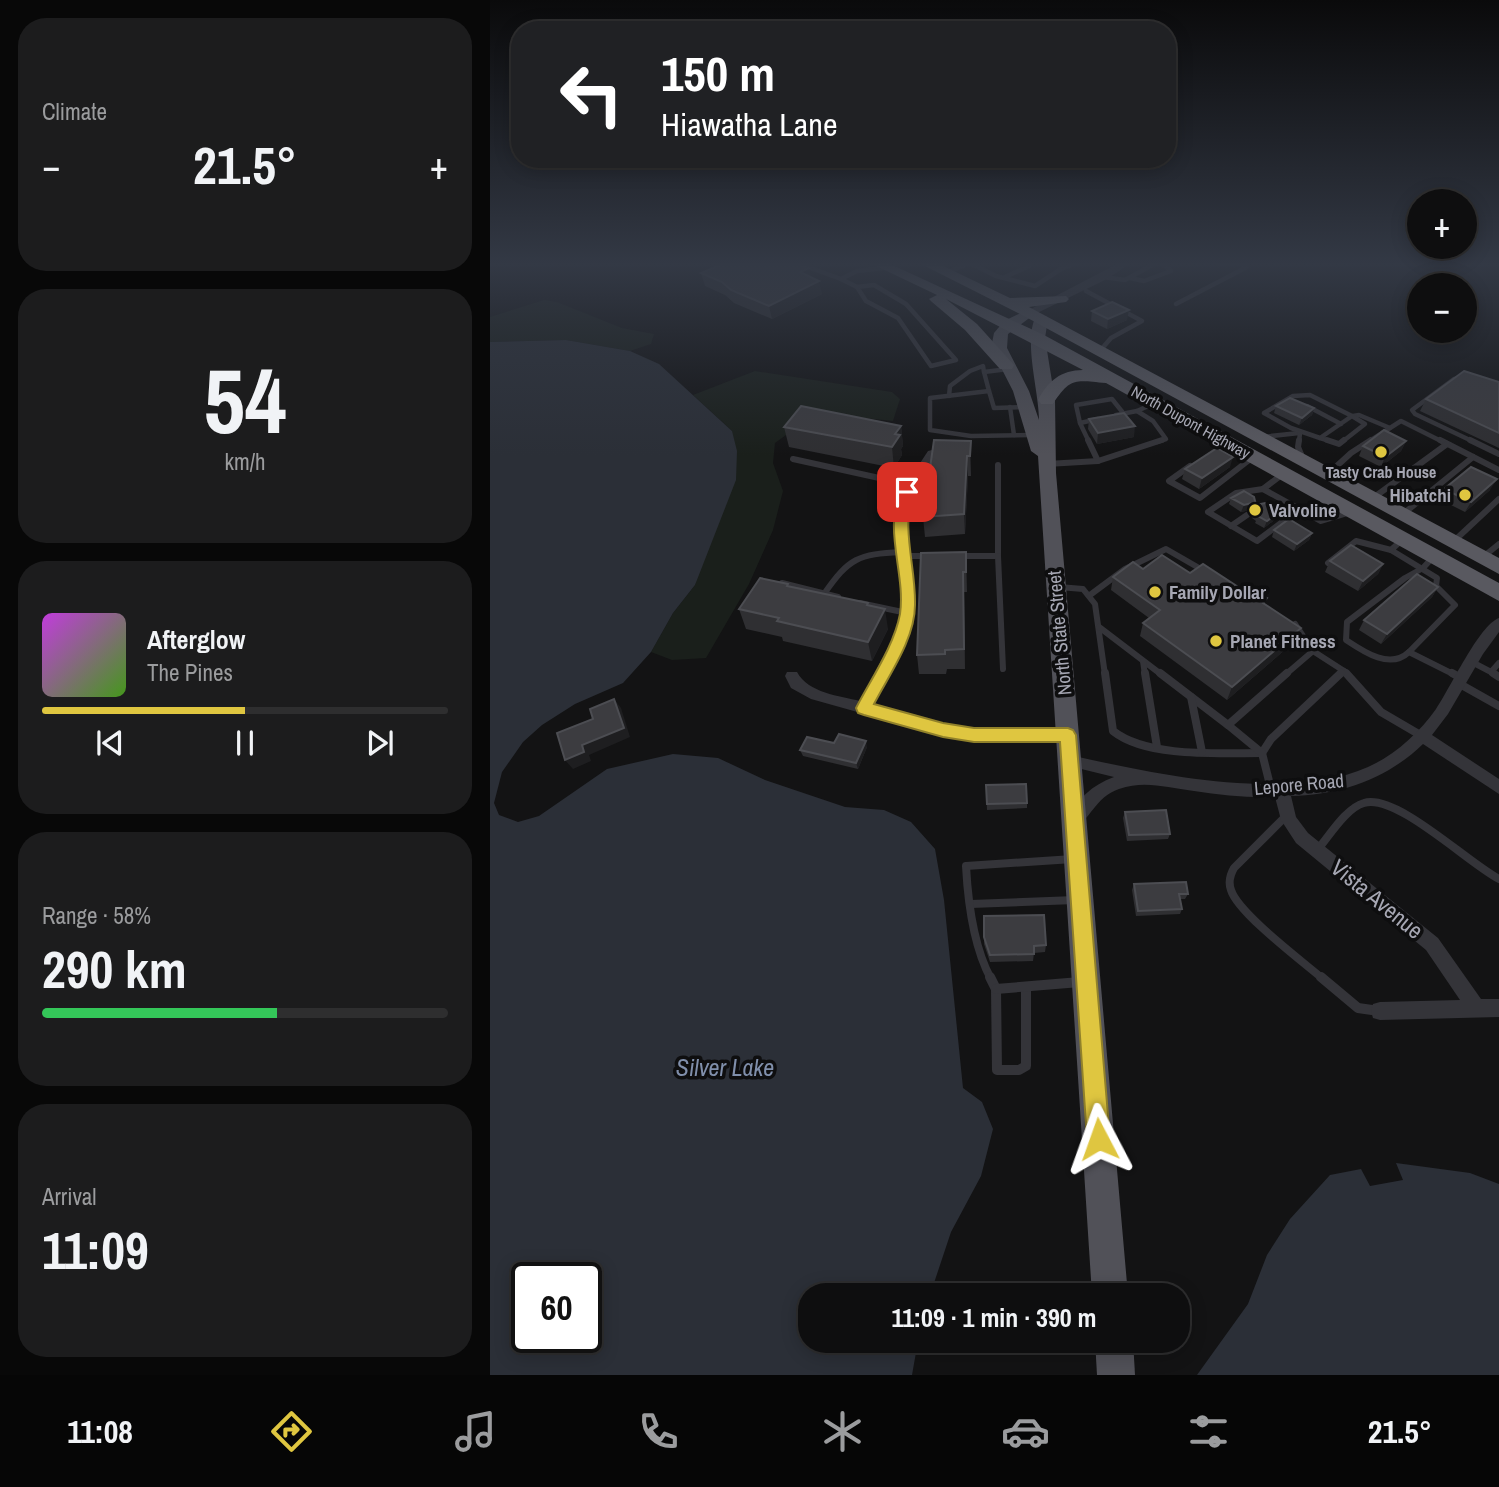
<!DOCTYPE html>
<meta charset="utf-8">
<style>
:root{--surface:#0e0e0f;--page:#1c1c1d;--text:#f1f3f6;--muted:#9b9c9e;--line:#2e2e2f;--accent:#dfc640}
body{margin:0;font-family:"Archivo Narrow",sans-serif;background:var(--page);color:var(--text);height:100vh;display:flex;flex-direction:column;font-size:26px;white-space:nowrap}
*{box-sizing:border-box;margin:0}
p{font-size:23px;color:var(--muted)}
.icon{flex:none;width:38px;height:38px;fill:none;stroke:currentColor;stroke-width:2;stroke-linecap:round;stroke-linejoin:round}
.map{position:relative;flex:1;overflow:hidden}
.sheet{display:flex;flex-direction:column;gap:18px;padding:18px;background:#080808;width:490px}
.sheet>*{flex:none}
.guide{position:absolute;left:21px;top:21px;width:665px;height:147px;border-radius:28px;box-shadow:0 4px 18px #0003,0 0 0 2px var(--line);background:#202124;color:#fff;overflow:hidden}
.fabs{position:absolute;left:917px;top:189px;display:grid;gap:14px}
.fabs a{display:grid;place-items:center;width:70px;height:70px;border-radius:50%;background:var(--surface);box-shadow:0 4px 18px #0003,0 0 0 2px var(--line);font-size:35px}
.speed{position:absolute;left:21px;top:1262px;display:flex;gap:14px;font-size:35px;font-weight:700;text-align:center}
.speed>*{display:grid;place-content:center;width:91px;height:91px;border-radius:50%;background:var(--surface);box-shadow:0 4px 18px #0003,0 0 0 2px var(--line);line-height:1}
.speed .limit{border:4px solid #111;border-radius:10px;background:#fff;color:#111}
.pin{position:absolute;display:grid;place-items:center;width:60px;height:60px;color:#fff;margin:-30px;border-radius:14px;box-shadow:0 4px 10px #0006}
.me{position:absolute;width:77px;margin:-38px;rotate:356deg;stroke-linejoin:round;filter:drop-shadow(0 0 5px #0008)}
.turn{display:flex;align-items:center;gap:24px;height:147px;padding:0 35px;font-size:32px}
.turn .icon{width:91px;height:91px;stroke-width:2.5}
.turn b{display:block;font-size:49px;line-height:60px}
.big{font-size:52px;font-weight:700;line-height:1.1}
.sheet .tile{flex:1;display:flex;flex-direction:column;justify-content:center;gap:10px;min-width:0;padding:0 24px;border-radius:28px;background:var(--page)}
.sheet .dial{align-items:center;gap:0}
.dial b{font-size:91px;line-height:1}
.song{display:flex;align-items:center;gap:21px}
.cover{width:84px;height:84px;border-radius:10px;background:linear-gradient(135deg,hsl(290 70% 55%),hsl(100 70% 35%))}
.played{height:7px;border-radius:4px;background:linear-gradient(90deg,var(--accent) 50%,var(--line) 50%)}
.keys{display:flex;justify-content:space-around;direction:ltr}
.heat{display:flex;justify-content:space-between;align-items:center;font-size:38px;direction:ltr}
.charge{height:10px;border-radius:5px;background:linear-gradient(90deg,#34c759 58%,var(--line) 0)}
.trip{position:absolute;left:308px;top:1283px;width:392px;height:70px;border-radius:28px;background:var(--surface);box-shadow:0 4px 18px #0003,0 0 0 2px var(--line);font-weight:700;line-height:70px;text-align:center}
.menu{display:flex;height:112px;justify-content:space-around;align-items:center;background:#060606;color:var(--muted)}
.menu .icon{width:49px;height:49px}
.menu .selected{color:var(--accent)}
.menu b{font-size:32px;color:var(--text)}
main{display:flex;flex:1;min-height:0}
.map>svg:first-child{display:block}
.green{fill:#1a1f1b}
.water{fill:#2b2f37;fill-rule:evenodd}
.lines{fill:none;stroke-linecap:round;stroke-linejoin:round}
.service-far3{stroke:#343439;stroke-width:4.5}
.service-far2{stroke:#343439;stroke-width:6}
.service-far1{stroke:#343439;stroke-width:8}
.service{stroke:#343439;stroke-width:10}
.minor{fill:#343439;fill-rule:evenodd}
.tertiary{fill:#343439;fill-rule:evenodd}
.primary{fill:#515158;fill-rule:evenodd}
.trunk{fill:#595960;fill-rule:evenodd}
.wall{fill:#2f2f32}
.shaded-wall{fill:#1e1e20}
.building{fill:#3c3c40;stroke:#4c4d52;stroke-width:2}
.route{fill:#dfc640;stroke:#91812a;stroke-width:2}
.poi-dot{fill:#dfc640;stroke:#0e0e0f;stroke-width:2.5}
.labels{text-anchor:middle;stroke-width:7;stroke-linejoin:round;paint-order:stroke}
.far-street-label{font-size:16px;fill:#a6a7b3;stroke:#0e0e0f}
.far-poi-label{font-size:16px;font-weight:bold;fill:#a6a7b3;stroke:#0e0e0f}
.poi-label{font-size:19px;font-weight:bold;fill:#a6a7b3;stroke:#0e0e0f;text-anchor:start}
.street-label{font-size:19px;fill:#a6a7b3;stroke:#0e0e0f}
.near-street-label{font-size:23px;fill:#a6a7b3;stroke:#0e0e0f}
.near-water-label{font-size:24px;font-style:italic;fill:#808fab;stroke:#0e0e0f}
</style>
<main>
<section class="sheet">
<div class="tile"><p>Climate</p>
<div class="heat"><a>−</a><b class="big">21.5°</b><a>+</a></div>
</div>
<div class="tile dial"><b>54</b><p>km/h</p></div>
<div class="tile">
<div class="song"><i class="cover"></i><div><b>Afterglow</b><p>The Pines</p></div></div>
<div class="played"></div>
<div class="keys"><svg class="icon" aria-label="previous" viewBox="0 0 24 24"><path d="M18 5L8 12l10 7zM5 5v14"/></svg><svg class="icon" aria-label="pause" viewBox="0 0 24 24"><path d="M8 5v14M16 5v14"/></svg><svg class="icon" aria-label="next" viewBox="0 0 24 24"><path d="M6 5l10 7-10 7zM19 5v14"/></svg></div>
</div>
<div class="tile"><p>Range · 58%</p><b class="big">290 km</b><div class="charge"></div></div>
<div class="tile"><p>Arrival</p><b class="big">11:09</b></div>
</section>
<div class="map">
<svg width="1009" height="1375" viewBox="0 0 1009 1375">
<rect width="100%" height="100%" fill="#131314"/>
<g class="green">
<path d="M54 300 67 302 132 328 164 334 161 344 140 351 76 340 0 342V317Z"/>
<path d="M265 371 402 392 410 399 403 421 346 415 314 422 285 443 283 463 293 491 283 530 259 584 216 658 182 660 161 652 183 613 205 585 242 431 203 395Z"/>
</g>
<g class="water">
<path d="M76 340 140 351 169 364 242 431 247 451 246 480 205 585 183 613 161 652 133 683 85 704 52 725 33 742 12 772 4 803 9 815 28 822 49 816 117 769 183 754 228 758 275 780 355 807 394 810 421 822 445 849 454 900 473 1088 492 1102 503 1129 491 1176 461 1232 440 1295H320V1340L428 1341 422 1375H0V342ZM37 1278H96V1337H37Z"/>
<path d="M906 1163 980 1173 1009 1184V1375H707L758 1304 777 1255 800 1219 840 1175 871 1169 880 1186 913 1180Z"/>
</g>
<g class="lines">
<g class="service-far3">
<path d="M307 263 351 279 367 271 394 268"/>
<path d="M730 263H744"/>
<path d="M458 272 480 263 506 276 545 286 571 269 587 263"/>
<path d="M515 277 539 266 537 263"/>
<path d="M613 277 635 280 666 263"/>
<path d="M640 278 654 281 681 271 672 263"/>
<path d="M351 279 367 287"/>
<path d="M384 285 416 304 466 360 441 366 408 318 376 301 367 287Z"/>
<path d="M596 291 652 321 621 338 609 352"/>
<path d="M686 304 757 267 746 263"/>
<path d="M973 378 964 379 922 410 925 414 984 442"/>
<path d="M499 391 494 372 518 369"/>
<path d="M820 395 862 416 830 438 801 428 774 413 803 396Z"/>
<path d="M459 396 460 386 480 371 493 366 494 372"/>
<path d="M817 406 851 424"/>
<path d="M520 407 524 435"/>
<path d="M535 407 504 408 499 391 440 398V430L481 436 543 435"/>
<path d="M647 411 663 421 676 439 667 442"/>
<path d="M626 415 647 411 665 403"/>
<path d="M863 416 869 415 900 428"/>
<path d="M590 423 586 405 622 399 634 414"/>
<path d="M772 437 809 433"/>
<path d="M830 438 843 442"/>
<path d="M599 442 590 423 608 419"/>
<path d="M809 442 810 433"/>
<path d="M852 442 875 424 862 416"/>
<path d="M878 442 911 421 953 442"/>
</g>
<g class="service-far2">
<path d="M598 440 608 461"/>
<path d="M809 440 808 447 813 459"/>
<path d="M837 440 849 444 854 440"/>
<path d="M950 440 1009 470"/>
<path d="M980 440 1009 454"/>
<path d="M303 459 421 485"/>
<path d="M557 464 608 461 672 440"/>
<path d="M700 466 679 481 710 498 763 457"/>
<path d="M794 473 773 489 746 493 718 512 767 541 808 510"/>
<path d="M838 474 861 453 881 440"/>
<path d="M773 489 831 521 861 512"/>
<path d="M883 498 957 444"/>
<path d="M913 514 983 457"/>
<path d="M741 526 757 515"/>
<path d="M913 539 901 550 947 578 946 586 965 605 919 652"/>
<path d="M964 541 1009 499"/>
<path d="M412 556H440"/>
<path d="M469 556H508V465"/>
<path d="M508 556 513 669"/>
<path d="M944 556 933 568 915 578 857 622 856 640C874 652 900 670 919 652L965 675"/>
<path d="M993 557 1009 544"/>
<path d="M838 563 866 541 901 550"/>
<path d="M292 583 348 597"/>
<path d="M569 587 593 589 605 604 615 675"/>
<path d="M334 594C359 558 368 554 412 552"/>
<path d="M600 595 635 569 676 549 716 572"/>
<path d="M370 603 417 613"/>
<path d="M805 624 823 651 854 671"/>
<path d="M609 627 672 675"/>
<path d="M653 661 655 675"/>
<path d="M980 661 1001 672"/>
<path d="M795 675 823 651"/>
<path d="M850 675 854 671 858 675"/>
<path d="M1006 675 1001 672 1009 663"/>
</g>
<g class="service-far1">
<path d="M615 673 623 731C657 758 730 753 772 753"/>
<path d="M655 673 667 747"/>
<path d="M670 673 738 725"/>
<path d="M856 673 891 712 932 736"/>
<path d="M962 673 971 678"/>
<path d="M1003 673 1009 677"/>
<path d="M968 683 1009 706"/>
<path d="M701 697 712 752"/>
<path d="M772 753 781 739 851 673"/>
<path d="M781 789 772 753 738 725 797 673"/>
<path d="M797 815 744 868C740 875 738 882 741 890 748 913 812 961 833 979"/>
<path d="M828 849C840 835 856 808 874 803 906 793 978 863 1009 879"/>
<path d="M481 904 585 900"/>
<path d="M501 979C483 946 478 903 476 866L583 859"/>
</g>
<g class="service">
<path d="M500 977 506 989 507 1070H529L536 1066V989"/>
<path d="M831 977 868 1008 889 1011"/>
<path d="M506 989 590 982"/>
</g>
<g class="minor">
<path d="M442 450 447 453 423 492 420 502 417 543 424 604V617L418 636 383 705 453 724 484 729H577L582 731 584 735 582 739 484 741 453 736 321 699 301 688 295 676 297 672H307C318 693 350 696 370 701L404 636 410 617 412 604 405 543 408 502 411 492 438 451Z"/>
<path d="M1009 618V632L993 654 958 714 942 735 1009 779V794L933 744C897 779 850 795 801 796L806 817 818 833 948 938 991 999H1009V1017L890 1020 883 1018 881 1011 883 1004 890 1002 970 1000 936 950 806 843 791 820 785 797C758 798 731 795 704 791 676 788 656 780 629 789 605 797 599 822 585 827L579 825 577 820C587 799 602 785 624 777L575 765 572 761 575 757 580 755C664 774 797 803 878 767 905 755 929 733 946 709 960 689 989 625 1009 618Z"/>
</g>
<path class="tertiary" d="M629 263H641L617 279 543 315 533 313Z"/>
<g class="primary">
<path d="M539 309 546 313 518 334 517 348 539 391 549 420C549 391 533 341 546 316H556L558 319 555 338 565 400 566 473 638 1295H602L548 456 541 451 523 391 501 348 504 333 514 321Z"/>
<path d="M605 1340H643L645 1375H607Z"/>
</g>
<g class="trunk">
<path d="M380 263H398L554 335 1009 583V601L616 383C586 381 581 376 563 404H551L548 400C558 381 571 370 593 370L456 299 487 324 524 365 522 369H510L475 330 442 302 439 299 447 295Z"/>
<path d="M429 263H447L520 298 576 296 579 299 576 302 539 307 1009 558V574L534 316Z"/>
</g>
</g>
<g class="wall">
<path d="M211 273 321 277 332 294 282 319 244 303 235 295 215 286Z"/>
<path d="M602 311 637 320 617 329 601 321Z"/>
<path d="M1009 382V448L930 411 936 399Z"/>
<path d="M786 406 824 408 822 415 809 425 784 413Z"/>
<path d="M599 419 644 437 607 444 598 429Z"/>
<path d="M411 426 413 446 411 449 412 455 404 468 299 447 294 427Z"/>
<path d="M481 441V476H478L475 534 435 537 433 517Z"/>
<path d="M916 441 911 451 891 467 869 456 873 446Z"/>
<path d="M740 467 709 489 692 479 695 469Z"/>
<path d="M954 489 1000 490 975 512 949 499Z"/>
<path d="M741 498 789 512 787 518 774 528 765 523 766 521 762 518 760 510 751 512 739 504Z"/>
<path d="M784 530 822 533 819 540 804 551 782 537Z"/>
<path d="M476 552 477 592H474L475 669H457L456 674H429L427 655Z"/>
<path d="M840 561 893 564 888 574 868 591 835 572Z"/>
<path d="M653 569 700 573 775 604 811 628 805 641 737 700 650 636 653 623 659 618 621 590 623 577Z"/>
<path d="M299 587 378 603 379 605 398 629 382 661 293 641 292 637 256 629 249 609Z"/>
<path d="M948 587 942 597 891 644 869 630 874 620Z"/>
<path d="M344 743 377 747 368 769 313 756 310 750Z"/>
<path d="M496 785 537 803V808L497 810Z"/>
<path d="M635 812 680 834 678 839 637 841 633 818Z"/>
<path d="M644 884 698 894 695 899H690L692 909 690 914 646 916 642 890Z"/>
<path d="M494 916 556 945 555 952 544 953 543 961 500 962 494 944Z"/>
</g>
<g class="shaded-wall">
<path d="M319 268 322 281 310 272Z"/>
<path d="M329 281 332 294 282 319 279 306Z"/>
<path d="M639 310 637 320 617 329 618 319Z"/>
<path d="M824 408 822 415 809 425 812 418Z"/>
<path d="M411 426 413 446 411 449 412 455 404 468 402 447 405 434Z"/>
<path d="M645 426 644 437 607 444 608 433Z"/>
<path d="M481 441V476L480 456Z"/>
<path d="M916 441 911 451 891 467 895 457Z"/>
<path d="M477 456 478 476 475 534 474 514Z"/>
<path d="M743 457 740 467 709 489 712 478Z"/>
<path d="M1007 479 1000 490 975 512 981 502Z"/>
<path d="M762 503 760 510 751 512 754 505Z"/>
<path d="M789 512 787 518 774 528 777 521Z"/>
<path d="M822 533 819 540 804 551 807 544Z"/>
<path d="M893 564 888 574 868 591 873 581Z"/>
<path d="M948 587 942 597 891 644 897 634Z"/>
<path d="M395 609 398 629 382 661 378 642Z"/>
<path d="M811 628 805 641 737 700 742 687Z"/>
<path d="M124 699 131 708 140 737 99 755 101 761 83 769 75 760Z"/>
<path d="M376 741 377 747 368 769 366 763Z"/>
</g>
<g class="building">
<path d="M235 263H306L319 268 310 272 329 281 279 306 241 290 232 282 211 273Z"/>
<path d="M622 302 639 310 618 319 602 311Z"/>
<path d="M974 371 1009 382V433L936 399Z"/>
<path d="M800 398 824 408 812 418 786 406Z"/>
<path d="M311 406 411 426 405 434 410 435 402 447 294 427Z"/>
<path d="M634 413 645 426 608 433 599 419Z"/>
<path d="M894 430 916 441 895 457 873 446Z"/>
<path d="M444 440 481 441 480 456H477L474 514 433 517Z"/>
<path d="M727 448 743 457 712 478 695 469Z"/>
<path d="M981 467 1007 479 981 502 954 489Z"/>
<path d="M754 491 764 497 766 505 775 503 789 512 777 521 768 516 770 514 764 511 762 503 754 505 741 498Z"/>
<path d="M799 519 822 533 807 544 784 530Z"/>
<path d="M861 545 893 564 873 581 840 561Z"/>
<path d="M476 552V572H473L474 649 455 650V654L427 655 431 553Z"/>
<path d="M672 555 700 573 713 564 759 594 765 591 777 598 773 603 811 628 742 687 653 623 670 610 623 577 643 562 653 569Z"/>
<path d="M927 574 948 587 897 634 874 620Z"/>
<path d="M270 578 298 584 297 586 378 603 377 605 395 609 378 642 287 621 289 618 249 609Z"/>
<path d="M124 699 134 728 92 745 94 752 75 760 67 733 103 719 100 709Z"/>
<path d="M349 734 376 741 366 763 310 750 317 737 344 743Z"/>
<path d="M536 784 537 803 497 804 496 785Z"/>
<path d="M676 810 680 834 639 835 635 812Z"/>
<path d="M696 882 698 894H689L692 909 648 911 644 884Z"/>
<path d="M554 915 556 945 544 946V954L500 955 494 937V916Z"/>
</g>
<linearGradient id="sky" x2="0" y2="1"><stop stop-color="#0a0a0b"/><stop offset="0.58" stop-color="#333945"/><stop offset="1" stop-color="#333945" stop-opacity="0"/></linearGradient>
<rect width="1009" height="455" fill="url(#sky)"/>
<path class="route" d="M417 488 423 492C411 530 426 567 425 605 425 639 399 675 384 704L453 723 484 728H578L583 730 586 735 620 1139 617 1147 609 1150 601 1147 597 1139 570 742H484L453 737 374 715 368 713 366 708C381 679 404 646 410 614 416 573 392 528 412 489Z"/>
<g class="poi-dot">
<circle cx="891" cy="452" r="7"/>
<circle cx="975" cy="495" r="7"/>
<circle cx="765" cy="510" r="7"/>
<circle cx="665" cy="592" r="7"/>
<circle cx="726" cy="641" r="7"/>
</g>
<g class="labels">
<g class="far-street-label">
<text transform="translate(701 422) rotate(29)" y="6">North Dupont Highway</text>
</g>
<g class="far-poi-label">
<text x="891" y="478">Tasty Crab House</text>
</g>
<g class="poi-label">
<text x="961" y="502" text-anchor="end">Hibatchi</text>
<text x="779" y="517">Valvoline</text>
<text x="679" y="599">Family Dollar</text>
<text x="740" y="648">Planet Fitness</text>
</g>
<g class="street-label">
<text transform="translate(569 633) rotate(-95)" y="7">North State Street</text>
<text transform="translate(809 784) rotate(-5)" y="7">Lepore Road</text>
</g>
<g class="near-street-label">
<text transform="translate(887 899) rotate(39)" y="8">Vista Avenue</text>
</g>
<g class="near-water-label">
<text x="235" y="1076">Silver Lake</text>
</g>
</g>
</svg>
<div class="fabs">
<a>+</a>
<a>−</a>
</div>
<div class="speed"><div class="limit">60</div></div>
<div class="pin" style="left:417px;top:492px;background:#d93025"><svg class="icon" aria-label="arrive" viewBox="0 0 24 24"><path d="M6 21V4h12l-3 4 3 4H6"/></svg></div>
<svg class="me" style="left:609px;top:1139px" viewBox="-20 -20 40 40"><path d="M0-17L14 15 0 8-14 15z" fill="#dfc640" stroke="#fff" stroke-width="4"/></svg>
<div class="trip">11:09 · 1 min · 390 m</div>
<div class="guide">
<div class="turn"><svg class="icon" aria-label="left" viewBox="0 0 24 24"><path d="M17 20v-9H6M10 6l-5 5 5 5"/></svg><div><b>150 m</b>Hiawatha Lane</div></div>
</div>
</div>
</main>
<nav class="menu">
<b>11:08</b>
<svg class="icon selected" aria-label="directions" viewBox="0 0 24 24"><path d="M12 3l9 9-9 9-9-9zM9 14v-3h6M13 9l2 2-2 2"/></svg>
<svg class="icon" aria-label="music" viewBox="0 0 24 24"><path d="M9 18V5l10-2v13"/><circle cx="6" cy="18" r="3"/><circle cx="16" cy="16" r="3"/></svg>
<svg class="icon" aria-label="phone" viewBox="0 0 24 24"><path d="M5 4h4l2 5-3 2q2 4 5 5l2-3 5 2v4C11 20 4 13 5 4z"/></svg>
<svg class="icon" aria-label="climate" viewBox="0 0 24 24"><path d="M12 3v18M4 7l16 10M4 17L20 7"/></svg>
<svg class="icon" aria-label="car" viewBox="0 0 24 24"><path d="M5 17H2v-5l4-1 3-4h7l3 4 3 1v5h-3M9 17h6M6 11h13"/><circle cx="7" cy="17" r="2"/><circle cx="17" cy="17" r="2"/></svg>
<svg class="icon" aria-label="filters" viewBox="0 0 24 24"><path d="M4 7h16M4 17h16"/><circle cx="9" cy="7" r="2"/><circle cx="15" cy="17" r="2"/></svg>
<b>21.5°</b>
</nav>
